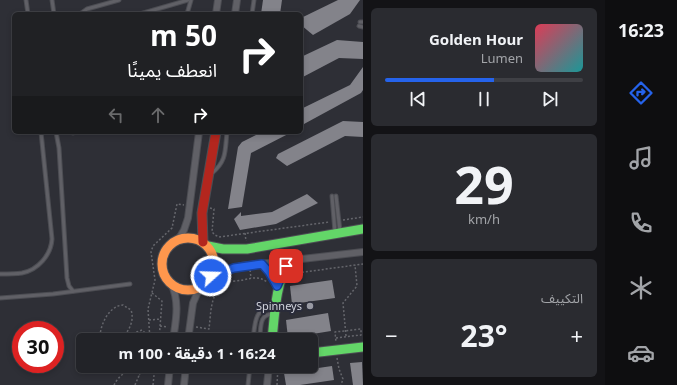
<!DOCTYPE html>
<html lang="ar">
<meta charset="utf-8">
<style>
:root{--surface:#222328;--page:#2a2b30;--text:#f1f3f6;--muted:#a2a4a8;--line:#3f4045;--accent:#2563eb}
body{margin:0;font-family:"Noto Sans","Noto Sans Arabic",sans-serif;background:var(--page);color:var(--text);direction:rtl;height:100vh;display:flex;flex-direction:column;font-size:15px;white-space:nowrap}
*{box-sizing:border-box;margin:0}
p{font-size:13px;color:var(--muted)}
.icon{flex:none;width:22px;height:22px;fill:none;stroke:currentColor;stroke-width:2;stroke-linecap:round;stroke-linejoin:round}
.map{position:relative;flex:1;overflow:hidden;direction:ltr}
.panel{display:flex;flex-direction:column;gap:8px;padding:8px;background:#131316;width:242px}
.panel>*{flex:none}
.top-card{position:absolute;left:12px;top:12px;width:291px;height:122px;border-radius:6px;box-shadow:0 2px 6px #0003,0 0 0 1px var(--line);direction:rtl;background:#202124;color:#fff;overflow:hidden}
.speed{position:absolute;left:12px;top:321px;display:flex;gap:8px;font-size:20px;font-weight:700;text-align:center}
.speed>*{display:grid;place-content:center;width:52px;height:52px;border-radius:50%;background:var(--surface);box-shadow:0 2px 6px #0003,0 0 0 1px var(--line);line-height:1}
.speed .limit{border:6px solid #d22;background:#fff;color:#111}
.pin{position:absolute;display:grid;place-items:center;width:34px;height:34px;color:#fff;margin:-17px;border-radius:8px;box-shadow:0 2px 6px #0006}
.me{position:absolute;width:44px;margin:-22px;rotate:70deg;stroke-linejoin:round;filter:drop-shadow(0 0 3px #0008)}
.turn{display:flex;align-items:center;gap:14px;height:84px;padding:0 20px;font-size:18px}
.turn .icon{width:52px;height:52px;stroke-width:2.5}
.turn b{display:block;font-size:28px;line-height:34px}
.lanes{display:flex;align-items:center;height:38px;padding:0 20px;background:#0003;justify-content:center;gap:20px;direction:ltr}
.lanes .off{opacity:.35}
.big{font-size:30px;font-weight:700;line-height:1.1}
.panel .card{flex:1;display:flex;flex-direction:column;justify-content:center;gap:6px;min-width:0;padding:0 14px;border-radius:6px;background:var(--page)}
.panel .dial{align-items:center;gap:0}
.dial b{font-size:52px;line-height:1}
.song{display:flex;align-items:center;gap:12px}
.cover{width:48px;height:48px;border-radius:6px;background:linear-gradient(135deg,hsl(350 70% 55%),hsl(180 70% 35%))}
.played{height:4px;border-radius:2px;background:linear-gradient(90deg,var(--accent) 55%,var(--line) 55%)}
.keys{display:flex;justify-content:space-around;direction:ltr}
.heat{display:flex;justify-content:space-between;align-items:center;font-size:22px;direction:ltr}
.trip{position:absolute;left:76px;top:333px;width:242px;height:40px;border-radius:6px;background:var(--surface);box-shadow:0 2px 6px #0003,0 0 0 1px var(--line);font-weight:700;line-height:40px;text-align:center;direction:rtl}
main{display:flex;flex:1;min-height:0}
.tabs{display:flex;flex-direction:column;width:72px;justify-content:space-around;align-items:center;background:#0e0e10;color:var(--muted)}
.tabs .icon{width:28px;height:28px}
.tabs .current{color:var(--accent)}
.tabs b{font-size:18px;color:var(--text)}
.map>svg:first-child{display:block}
.building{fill:#83838a}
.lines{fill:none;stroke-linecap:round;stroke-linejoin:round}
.lane-casing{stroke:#4c4d53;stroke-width:5}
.street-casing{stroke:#4c4d53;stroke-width:8}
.fast-casing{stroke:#4c4d53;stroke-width:11}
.slow-casing{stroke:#4c4d53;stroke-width:11}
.jam-casing{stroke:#4c4d53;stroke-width:11}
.path{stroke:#65666c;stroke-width:1.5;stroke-dasharray:2 2;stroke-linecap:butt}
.lane{stroke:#606066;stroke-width:3}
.street{stroke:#606066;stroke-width:6}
.fast{stroke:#63d668;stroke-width:9}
.slow{stroke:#ff974d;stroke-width:9}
.jam{stroke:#b3261e;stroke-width:9}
.route-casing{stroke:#184099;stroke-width:10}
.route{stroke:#2563eb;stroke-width:7}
.poi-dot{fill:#999aa3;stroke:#2a2c3a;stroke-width:1.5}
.labels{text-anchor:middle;stroke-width:4;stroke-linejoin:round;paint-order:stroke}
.poi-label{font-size:11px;fill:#d2d4dd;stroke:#2a2c3a;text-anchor:end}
</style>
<main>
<nav class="tabs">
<b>16:23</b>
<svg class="icon current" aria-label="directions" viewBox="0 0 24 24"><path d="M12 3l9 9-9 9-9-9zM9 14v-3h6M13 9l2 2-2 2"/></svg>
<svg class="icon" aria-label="music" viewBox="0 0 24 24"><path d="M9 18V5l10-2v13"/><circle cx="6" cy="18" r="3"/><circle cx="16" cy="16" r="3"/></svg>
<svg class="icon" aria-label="phone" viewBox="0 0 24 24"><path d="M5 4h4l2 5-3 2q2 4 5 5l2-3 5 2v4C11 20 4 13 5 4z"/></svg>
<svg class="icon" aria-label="climate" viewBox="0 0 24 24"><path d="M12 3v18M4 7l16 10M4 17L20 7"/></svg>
<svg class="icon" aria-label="car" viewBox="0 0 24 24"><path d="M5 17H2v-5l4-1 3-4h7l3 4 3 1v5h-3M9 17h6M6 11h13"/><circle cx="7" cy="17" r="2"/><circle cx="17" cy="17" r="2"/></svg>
</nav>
<section class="panel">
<div class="card">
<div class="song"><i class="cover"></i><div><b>Golden Hour</b><p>Lumen</p></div></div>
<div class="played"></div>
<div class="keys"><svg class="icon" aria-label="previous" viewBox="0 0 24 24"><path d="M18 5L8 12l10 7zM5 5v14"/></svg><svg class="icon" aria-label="pause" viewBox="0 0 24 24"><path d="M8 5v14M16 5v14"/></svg><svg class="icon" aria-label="next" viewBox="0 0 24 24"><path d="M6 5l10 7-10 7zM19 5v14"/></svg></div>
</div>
<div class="card dial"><b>29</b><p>km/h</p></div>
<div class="card"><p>التكييف</p>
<div class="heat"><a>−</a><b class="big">23°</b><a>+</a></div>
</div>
</section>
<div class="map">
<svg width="363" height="385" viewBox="0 0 363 385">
<rect width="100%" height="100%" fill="#2e2f36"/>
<g class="building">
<path d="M263 0H282L280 14H261Z"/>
<path d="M338 0H360L350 14 313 35 301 25V18Z"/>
<path d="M337 40 363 42V59L339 58 301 78V57Z"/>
<path d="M363 67V90L361 93 304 124 301 122V109L350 85Z"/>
<path d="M343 121 363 122V137L345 136 287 166 276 158 278 154Z"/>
<path d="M262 132H292L251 153 242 207 228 209 238 147 242 142Z"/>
<path d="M307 194 318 203 276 224 240 230 234 219 241 212V216L272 212Z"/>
<path d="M332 280 335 298 292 304 290 286Z"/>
<path d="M328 313 331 331 288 338 286 320Z"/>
<path d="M362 362 363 385H353L350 363Z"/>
<path d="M332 366 334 380 300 385H286L284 373Z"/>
</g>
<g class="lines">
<defs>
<g id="lane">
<path d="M26 0 28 14"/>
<path d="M52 0 54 14"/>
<path d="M80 14 87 9 119 0"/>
<path d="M140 14 188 0"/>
<path d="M187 14 191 0"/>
<path d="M252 14 254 0"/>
<path d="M360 22H363"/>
<path d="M359 26 363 27"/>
<path d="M56 132 59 148 67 278 69 286 73 291"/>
<path d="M73 132V133"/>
<path d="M212 173C227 161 225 150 227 132"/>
<path d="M332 196 335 232"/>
<path d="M336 196 340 231"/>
<path d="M0 274C7 274 15 274 22 273 38 270 51 255 52 239L41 132"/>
<path d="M0 298 53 294 130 284"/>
<path d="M260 335C261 325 260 314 273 314"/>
<path d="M253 340C255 324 254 308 274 305"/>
<path d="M248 385 250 366"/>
</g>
<g id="street">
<path d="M216 14 218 0"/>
<path d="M235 14 237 0"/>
<path d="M178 240 184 230 188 218 199 132"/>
<path d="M262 264 269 272 277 287"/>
<path d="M211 276 241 266 363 252"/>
<path d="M171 283C180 302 176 320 173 340"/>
<path d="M188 340 193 303 200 287"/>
<path d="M168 385 170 366"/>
<path d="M184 385 186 366"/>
<path d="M267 385 269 366"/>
</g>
<g id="fast">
<path d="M208 246 223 249H247L363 229"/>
<path d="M272 340C275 312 275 286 289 261"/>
<path d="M311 353 363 347"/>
</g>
<circle id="slow" cx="188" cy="264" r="26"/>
<path id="jam" d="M203 242 202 213 216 132"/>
</defs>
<use href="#lane" class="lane-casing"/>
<use href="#street" class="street-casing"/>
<use href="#fast" class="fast-casing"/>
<use href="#slow" class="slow-casing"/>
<use href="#jam" class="jam-casing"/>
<g class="path">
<path d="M210 208 214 209 212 232 215 235 219 237 329 222"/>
<path d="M343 220 363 217"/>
<path d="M245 233 246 241"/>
<path d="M250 270 251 278"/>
<path d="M290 274 363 264"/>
<path d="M152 293 162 301 159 340"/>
<path d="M149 320 161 319"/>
<path d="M160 326 168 327"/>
<path d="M196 327 209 329C211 313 210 289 228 282 232 281 238 281 243 280 252 278 259 276 267 282"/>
<path d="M125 336 142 330 146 334V340"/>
<path d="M346 336 343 303 357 286 355 265"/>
<path d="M336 338 361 335V329L335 332 336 342"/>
<path d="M100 340C99 327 108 306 123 305L131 310C135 321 128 333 120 340"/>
<path d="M150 340 148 309 155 280 151 252 153 246 172 228 177 204 184 205"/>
<path d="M337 358 339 369 343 379 341 385"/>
<path d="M144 366 155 368"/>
<path d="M114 385C119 375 130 366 140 375"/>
<path d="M135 385 143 366"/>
<path d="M153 385 155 366"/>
<path d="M277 385 278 366"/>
</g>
<use href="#lane" class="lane"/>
<use href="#street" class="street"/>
<use href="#fast" class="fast"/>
<use href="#slow" class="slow"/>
<use href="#jam" class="jam"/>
</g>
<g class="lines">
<defs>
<path id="route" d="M211 276 234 268 262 264 269 272 277 286 286 266"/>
</defs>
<use href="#route" class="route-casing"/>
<use href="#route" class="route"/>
</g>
<circle class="poi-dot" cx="310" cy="306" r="4"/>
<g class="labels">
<g class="poi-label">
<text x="302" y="310">Spinneys</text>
</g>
</g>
</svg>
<div class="speed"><div class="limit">30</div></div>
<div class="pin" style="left:286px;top:266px;background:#d93025"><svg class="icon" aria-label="arrive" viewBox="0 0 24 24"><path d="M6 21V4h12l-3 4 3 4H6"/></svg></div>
<svg class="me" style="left:211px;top:276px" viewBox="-20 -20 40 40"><circle r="17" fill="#2563eb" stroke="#fff" stroke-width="3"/><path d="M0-11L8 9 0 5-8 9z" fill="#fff"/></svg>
<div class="trip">16:24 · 1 دقيقة · 100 m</div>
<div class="top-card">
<div class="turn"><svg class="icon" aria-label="right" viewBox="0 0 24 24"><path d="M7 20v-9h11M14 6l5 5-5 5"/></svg><div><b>50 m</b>انعطف يمينًا</div></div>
<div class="lanes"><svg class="icon off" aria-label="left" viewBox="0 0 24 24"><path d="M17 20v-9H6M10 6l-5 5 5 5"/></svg><svg class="icon off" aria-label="ahead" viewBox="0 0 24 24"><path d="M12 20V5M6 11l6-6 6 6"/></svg><svg class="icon" aria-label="right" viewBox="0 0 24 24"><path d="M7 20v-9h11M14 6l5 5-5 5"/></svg></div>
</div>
</div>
</main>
